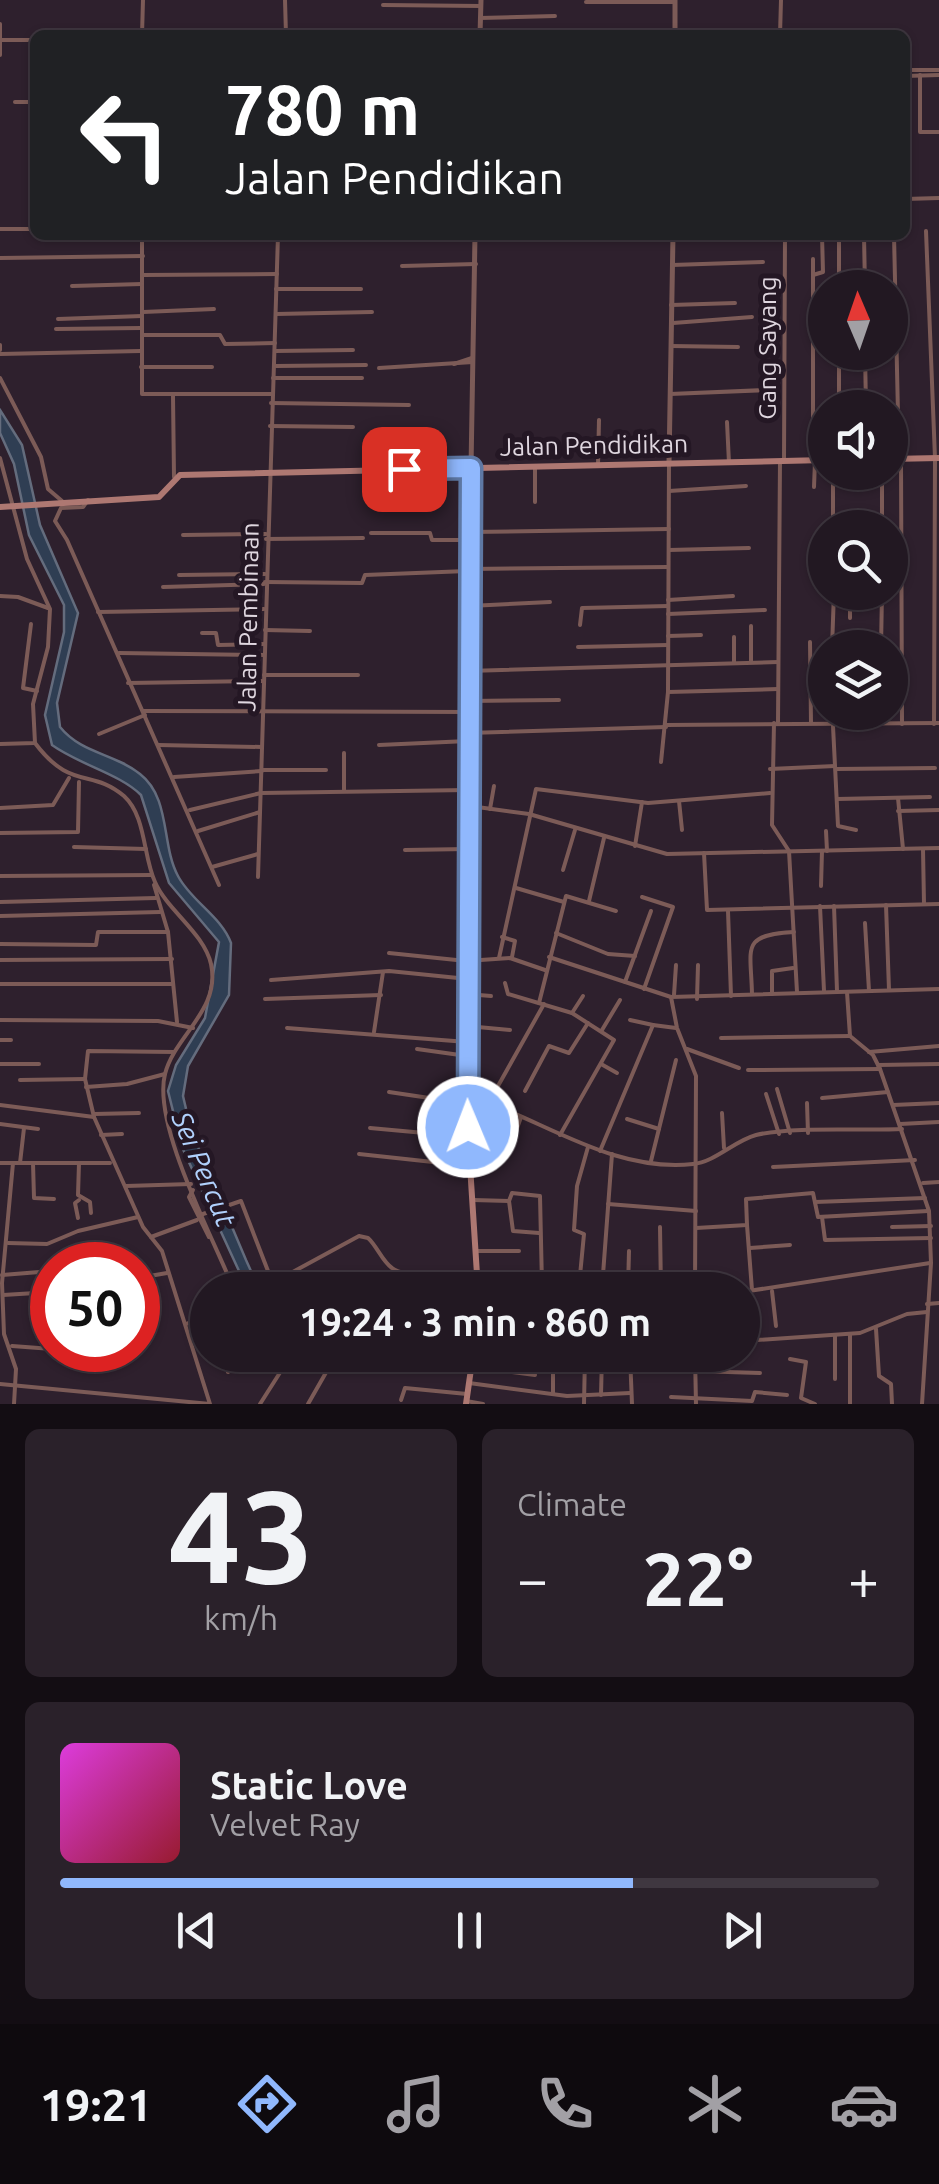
<!DOCTYPE html>
<meta charset="utf-8">
<style>
:root{--surface:#221822;--page:#2a212a;--text:#f1f3f6;--muted:#a2a0a5;--line:#3f3740;--accent:#90b8fd}
body{margin:0;font-family:Ubuntu,sans-serif;background:var(--page);color:var(--text);height:100vh;display:flex;flex-direction:column;font-size:38px;white-space:nowrap}
*{box-sizing:border-box;margin:0}
p{font-size:32px;color:var(--muted)}
.icon{flex:none;width:55px;height:55px;fill:none;stroke:currentColor;stroke-width:2;stroke-linecap:round;stroke-linejoin:round}
.map{position:relative;height:1404px;overflow:hidden}
.details{display:flex;flex-direction:column;gap:25px;padding:25px;background:#130d13;flex:1}
.details>*{flex:none}
.hud{position:absolute;left:30px;top:30px;width:880px;height:210px;border-radius:15px;box-shadow:0 2px 8px #0004,0 0 0 2px var(--line);background:#202124;color:#fff;overflow:hidden}
.needle{width:65px;rotate:358deg}
.controls{position:absolute;left:808px;top:270px;display:grid;gap:20px}
.controls a{display:grid;place-items:center;width:100px;height:100px;border-radius:50%;background:var(--surface);box-shadow:0 2px 8px #0004,0 0 0 2px var(--line);font-size:50px}
.speed{position:absolute;left:30px;top:1242px;display:flex;gap:20px;font-size:50px;font-weight:700;text-align:center}
.speed>*{display:grid;place-content:center;width:130px;height:130px;border-radius:50%;background:var(--surface);box-shadow:0 2px 8px #0004,0 0 0 2px var(--line);line-height:1}
.speed .limit{border:15px solid #d22;background:#fff;color:#111}
.pin{position:absolute;display:grid;place-items:center;width:85px;height:85px;color:#fff;margin:-42px;border-radius:20px;box-shadow:0 5px 15px #0006}
.me{position:absolute;width:110px;margin:-55px;rotate:359deg;stroke-linejoin:round;filter:drop-shadow(0 0 8px #0008)}
.turn{display:flex;align-items:center;gap:35px;height:210px;padding:0 30px;font-size:45px}
.turn .icon{width:130px;height:130px;stroke-width:2.5}
.turn b{display:block;font-size:70px;line-height:85px}
.big{font-size:75px;font-weight:700;line-height:1.1}
.details .widget{flex:1;display:flex;flex-direction:column;justify-content:center;gap:15px;min-width:0;padding:0 35px;border-radius:15px;background:var(--page)}
.details .dial{align-items:center;gap:0}
.dial b{font-size:130px;line-height:1}
.song{display:flex;align-items:center;gap:30px}
.cover{width:120px;height:120px;border-radius:15px;background:linear-gradient(135deg,hsl(300 70% 55%),hsl(350 70% 35%))}
.played{height:10px;border-radius:5px;background:linear-gradient(90deg,var(--accent) 70%,var(--line) 70%)}
.keys{display:flex;justify-content:space-around;direction:ltr}
.heat{display:flex;justify-content:space-between;align-items:center;font-size:55px;direction:ltr}
.details .tiles{flex:1;display:grid;gap:25px;grid-template-columns:1fr 1fr}
.widget:last-child{grid-column:span 2}
.trip{position:absolute;left:190px;top:1272px;width:570px;height:100px;border-radius:50px;background:var(--surface);box-shadow:0 2px 8px #0004,0 0 0 2px var(--line);font-weight:700;line-height:100px;text-align:center}
.dock{display:flex;height:160px;justify-content:space-around;align-items:center;background:#0e0a0e;color:var(--muted)}
.dock .icon{width:70px;height:70px}
.dock .on{color:var(--accent)}
.dock b{font-size:45px;color:var(--text)}
.map>svg:first-child{display:block}
.water{fill:#2f3e53;stroke:#646c7d;stroke-width:2.5}
.lines{fill:none;stroke-linecap:round;stroke-linejoin:round}
.minor{stroke:#7c5b57;stroke-width:4}
.tertiary{stroke:#7c5b57;stroke-width:5}
.secondary{stroke:#ae7872;stroke-width:6}
.route-casing{stroke:#5e78a4;stroke-width:25}
.route{stroke:#90b8fd;stroke-width:18}
.labels{text-anchor:middle;stroke-width:10;stroke-linejoin:round;paint-order:stroke}
.street-label{font-size:25px;fill:#dfd6df;stroke:#241724}
.water-label{font-size:28px;font-style:italic;fill:#b0d0fc;stroke:#241724}
</style>
<div class="map">
<svg width="939" height="1404" viewBox="0 0 939 1404">
<rect width="100%" height="100%" fill="#2e202d"/>
<path class="water" d="M0 410 22 445 40 525 78 613 57 703 60 727C82 754 114 753 140 774 171 798 161 845 178 876 191 901 221 916 231 943L229 995 188 1066 183 1096 191 1130 246 1260 255 1280 266 1290H248L245 1284 182 1147 168 1091 176 1065 205 1018 219 942 169 883 141 795C120 774 80 765 52 745L45 715 64 632V605L29 535 14 464 0 433Z"/>
<g class="lines">
<g class="minor">
<path d="M285 0 286 35"/>
<path d="M586 2H675"/>
<path d="M383 5 481 6"/>
<path d="M480 18 555 16"/>
<path d="M0 24V55"/>
<path d="M229 33 231 35"/>
<path d="M142 35 143 0"/>
<path d="M780 35 781 0"/>
<path d="M0 40H35"/>
<path d="M905 70H939"/>
<path d="M920 75V132H939"/>
<path d="M905 76 939 75"/>
<path d="M15 102H35"/>
<path d="M905 199 939 198"/>
<path d="M0 229H35"/>
<path d="M926 231 935 458 934 724"/>
<path d="M142 235V394H272"/>
<path d="M864 235 865 288"/>
<path d="M894 235 899 459"/>
<path d="M569 236 617 235"/>
<path d="M381 240 475 238"/>
<path d="M0 258 143 256"/>
<path d="M672 265 763 262"/>
<path d="M402 266 476 264"/>
<path d="M143 275 277 274"/>
<path d="M813 275 823 272 822 235"/>
<path d="M72 286 142 284"/>
<path d="M839 288V235"/>
<path d="M276 289H361"/>
<path d="M671 305 735 303"/>
<path d="M143 312 214 309"/>
<path d="M276 314 372 312"/>
<path d="M58 319 142 316"/>
<path d="M673 323 752 317"/>
<path d="M56 329 141 328"/>
<path d="M142 335H220L225 344 275 343"/>
<path d="M0 345V350"/>
<path d="M671 346 738 347"/>
<path d="M275 351 353 350"/>
<path d="M865 352 866 408"/>
<path d="M0 354 141 351"/>
<path d="M454 364 472 358"/>
<path d="M276 366 366 365"/>
<path d="M141 367H212"/>
<path d="M379 368 473 362"/>
<path d="M0 378 41 457 48 489 62 501"/>
<path d="M273 378H362"/>
<path d="M670 394 767 390"/>
<path d="M173 396 174 477"/>
<path d="M271 403 409 405"/>
<path d="M839 408V352"/>
<path d="M727 422 729 463"/>
<path d="M270 426 353 427"/>
<path d="M0 458 27 559 50 609 48 647 33 704 35 743 0 744"/>
<path d="M901 459 902 724"/>
<path d="M784 461 785 235"/>
<path d="M813 461V259"/>
<path d="M598 465 599 420"/>
<path d="M814 487 815 461"/>
<path d="M669 491 746 486"/>
<path d="M88 500 83 507 61 508 55 521 67 540 219 885"/>
<path d="M535 502V466"/>
<path d="M850 515V528"/>
<path d="M833 528V472"/>
<path d="M882 528V476"/>
<path d="M470 532 669 529"/>
<path d="M371 533H430L432 540H469"/>
<path d="M183 535 266 534"/>
<path d="M266 539 363 538"/>
<path d="M669 550 749 548"/>
<path d="M469 569 668 567"/>
<path d="M179 575 265 574"/>
<path d="M265 582 362 583 365 575 467 571"/>
<path d="M163 587 264 584"/>
<path d="M0 596 18 597 48 608"/>
<path d="M668 600 733 596"/>
<path d="M469 606 550 602"/>
<path d="M98 612 264 609"/>
<path d="M668 614 765 610"/>
<path d="M850 618V592"/>
<path d="M31 624 23 688 37 691"/>
<path d="M580 625 582 608 668 606"/>
<path d="M265 630 310 631"/>
<path d="M202 633H216L218 645 265 644"/>
<path d="M668 636 701 635"/>
<path d="M734 637V662"/>
<path d="M810 642 811 723"/>
<path d="M578 647 668 645"/>
<path d="M832 648 834 592"/>
<path d="M881 648 882 592"/>
<path d="M119 653 264 655"/>
<path d="M751 662V626"/>
<path d="M468 671 778 662"/>
<path d="M264 675H358"/>
<path d="M128 683 264 681"/>
<path d="M668 692 778 689"/>
<path d="M468 701 559 700"/>
<path d="M143 711 468 712"/>
<path d="M778 722 780 461"/>
<path d="M774 723 772 825 789 851 797 992"/>
<path d="M666 725 939 723"/>
<path d="M833 726 838 826 856 830"/>
<path d="M468 733 666 727"/>
<path d="M99 734 145 715"/>
<path d="M35 743C71 791 91 768 124 796 146 816 143 856 155 882 167 910 204 933 211 964 221 1010 175 1035 165 1074 152 1125 214 1239 234 1290"/>
<path d="M158 745 262 747"/>
<path d="M379 745 468 741"/>
<path d="M661 762 668 692 669 463"/>
<path d="M770 769 835 766"/>
<path d="M836 769 935 768"/>
<path d="M263 770H326"/>
<path d="M174 777 262 771"/>
<path d="M344 790V753"/>
<path d="M898 798 903 849"/>
<path d="M837 799 930 797"/>
<path d="M679 801 682 830"/>
<path d="M470 806 529 814 667 854 939 848"/>
<path d="M0 808 53 805 69 778"/>
<path d="M490 809 494 786"/>
<path d="M190 810 261 793 468 790"/>
<path d="M898 811 939 810"/>
<path d="M198 831 260 812"/>
<path d="M826 831 827 851"/>
<path d="M0 833 78 832 79 782"/>
<path d="M635 846 642 802"/>
<path d="M74 847 146 849"/>
<path d="M923 849 924 904"/>
<path d="M405 850 467 849"/>
<path d="M704 853 707 910 939 904"/>
<path d="M212 867 258 854"/>
<path d="M563 870 575 830"/>
<path d="M0 876 152 875"/>
<path d="M258 877 278 235"/>
<path d="M154 885 168 932 177 1022"/>
<path d="M821 886 822 851"/>
<path d="M516 888 564 902"/>
<path d="M642 897 673 907 644 989"/>
<path d="M589 901 604 838"/>
<path d="M0 902 156 898"/>
<path d="M886 905 889 990"/>
<path d="M820 906 824 991"/>
<path d="M834 906 837 991"/>
<path d="M728 911 731 996"/>
<path d="M0 916 160 912"/>
<path d="M865 923 869 991"/>
<path d="M556 933 608 954 635 956"/>
<path d="M502 937 515 941 512 957"/>
<path d="M0 944 96 945 98 932H168"/>
<path d="M389 953 466 961 510 958 545 970"/>
<path d="M549 957 671 997"/>
<path d="M499 958 536 789 648 803 770 793"/>
<path d="M0 960 172 959"/>
<path d="M271 980 389 971 468 979"/>
<path d="M625 982 651 911"/>
<path d="M505 983 508 994 572 1013 614 1040 560 1135"/>
<path d="M0 984H172"/>
<path d="M847 992 850 1036 873 1055 880 1069 929 1211 931 1263 922 1404"/>
<path d="M467 994 491 996"/>
<path d="M752 994C751 947 740 935 794 932"/>
<path d="M772 994V971L793 968"/>
<path d="M674 995 676 965"/>
<path d="M265 999 381 995"/>
<path d="M697 999 698 965"/>
<path d="M539 1003 566 896 616 911"/>
<path d="M572 1013 583 996"/>
<path d="M0 1020 158 1021 193 1028"/>
<path d="M630 1020 653 1025"/>
<path d="M467 1026 510 1030"/>
<path d="M287 1028 467 1042"/>
<path d="M602 1030 620 1000"/>
<path d="M374 1032 383 972"/>
<path d="M721 1038 850 1036"/>
<path d="M0 1040H11"/>
<path d="M417 1049 467 1056"/>
<path d="M687 1049 739 1068"/>
<path d="M869 1052 939 1046"/>
<path d="M0 1064H39"/>
<path d="M601 1064 617 1073"/>
<path d="M878 1065 939 1064"/>
<path d="M748 1070 880 1069"/>
<path d="M20 1080 85 1079"/>
<path d="M86 1087 127 1084 165 1074"/>
<path d="M777 1089 790 1133"/>
<path d="M525 1091 549 1046 569 1053 588 1023"/>
<path d="M389 1092 463 1103"/>
<path d="M766 1094 779 1134"/>
<path d="M467 1095C541 1118 611 1173 693 1164 715 1162 734 1141 756 1135 794 1126 861 1131 902 1129"/>
<path d="M822 1098 888 1092"/>
<path d="M489 1102 544 1004"/>
<path d="M807 1103 808 1133"/>
<path d="M0 1105 94 1117"/>
<path d="M893 1105 939 1103"/>
<path d="M722 1113 724 1148"/>
<path d="M94 1114 139 1113"/>
<path d="M627 1119 659 1129"/>
<path d="M0 1124 38 1129"/>
<path d="M900 1124 939 1122"/>
<path d="M370 1128 468 1137"/>
<path d="M101 1135 122 1134"/>
<path d="M509 1151 521 1117"/>
<path d="M600 1151 653 1025 676 1028"/>
<path d="M359 1154 470 1166"/>
<path d="M469 1157 502 1156"/>
<path d="M651 1161 676 1060"/>
<path d="M0 1163H110"/>
<path d="M13 1163 2 1283 4 1334 16 1369 14 1404"/>
<path d="M20 1163 24 1128"/>
<path d="M33 1163 34 1198 54 1199"/>
<path d="M79 1163 78 1195 90 1202 91 1213"/>
<path d="M773 1167 915 1160"/>
<path d="M923 1183 939 1182"/>
<path d="M126 1186 191 1184"/>
<path d="M193 1190 189 1197 209 1237"/>
<path d="M473 1200 509 1201 512 1193 540 1196 542 1285"/>
<path d="M509 1201 513 1231 539 1233"/>
<path d="M815 1202 925 1198"/>
<path d="M608 1204 696 1211"/>
<path d="M200 1215 241 1201 268 1271 294 1290"/>
<path d="M822 1217 825 1240 931 1238"/>
<path d="M78 1218 75 1203 79 1200"/>
<path d="M747 1225 752 1290"/>
<path d="M660 1227 661 1290"/>
<path d="M892 1227 931 1226"/>
<path d="M696 1228 747 1225 746 1199 813 1193 818 1217 928 1211"/>
<path d="M151 1237 197 1220"/>
<path d="M8 1243 47 1244 78 1231 138 1217"/>
<path d="M750 1248 790 1245"/>
<path d="M477 1251H519"/>
<path d="M2 1275 52 1271"/>
<path d="M138 1278 167 1273"/>
<path d="M278 1280 359 1236 368 1238C377 1246 382 1261 392 1268 414 1285 601 1288 640 1290"/>
<path d="M579 1286 584 1234 574 1230 577 1186 588 1147"/>
<path d="M602 1288 612 1154"/>
<path d="M628 1289 629 1251"/>
<path d="M695 1290 696 1076 677 1028 671 997 939 989"/>
<path d="M772 1291 776 1326"/>
<path d="M742 1292 930 1263"/>
<path d="M3 1295 52 1292"/>
<path d="M927 1304 939 1303"/>
<path d="M186 1324 208 1315"/>
<path d="M876 1329 879 1376 891 1384 892 1404"/>
<path d="M850 1334V1404"/>
<path d="M742 1341 860 1333 907 1314 927 1312"/>
<path d="M12 1346 52 1349"/>
<path d="M46 1348 47 1314"/>
<path d="M67 1350 98 1353"/>
<path d="M630 1355 632 1404"/>
<path d="M695 1355 696 1404"/>
<path d="M790 1359 806 1362 801 1398 815 1404"/>
<path d="M472 1367 535 1375"/>
<path d="M695 1371 760 1373"/>
<path d="M228 1372 232 1364 281 1371"/>
<path d="M835 1379V1336"/>
<path d="M469 1383 567 1396 630 1393"/>
<path d="M0 1384 210 1404 162 1251 143 1227 94 1117 85 1079 88 1051 174 1052"/>
<path d="M553 1394V1355"/>
<path d="M601 1395 602 1355"/>
<path d="M671 1397 752 1401 755 1392 787 1395"/>
<path d="M401 1400 405 1388 467 1394"/>
<path d="M466 1401 483 1404"/>
<path d="M260 1404 281 1371 285 1355"/>
<path d="M308 1404 336 1355"/>
<path d="M584 1404 585 1355"/>
</g>
<g class="tertiary">
<path d="M675 0V35"/>
<path d="M480 35 481 0"/>
<path d="M669 463 673 235"/>
<path d="M471 468 475 235"/>
</g>
<g class="secondary">
<path d="M890 459 939 458"/>
<path d="M471 468 466 1103 478 1290"/>
<path d="M0 507 159 497 180 475 825 460"/>
<path d="M466 1404 473 1355"/>
</g>
</g>
<g class="lines">
<defs>
<path id="route" d="M404 469 471 468 468 1127"/>
</defs>
<use href="#route" class="route-casing"/>
<use href="#route" class="route"/>
</g>
<g class="labels">
<g class="street-label">
<text transform="translate(767 348) rotate(-90)" y="9">Gang Sayang</text>
<text transform="translate(594 445) rotate(-1)" y="9">Jalan Pendidikan</text>
<text transform="translate(248 617) rotate(-89)" y="9">Jalan Pembinaan</text>
</g>
<g class="water-label">
<text transform="translate(204 1169) rotate(67)" y="10">Sei Percut</text>
</g>
</g>
</svg>
<div class="controls">
<a><svg class="needle" viewBox="-14 -14 28 28"><path d="M0-13l5 13h-10z" fill="#e53935"/><path d="M0 13l5-13h-10z" fill="#a2a0a5"/></svg></a>
<a><svg class="icon" aria-label="sound" viewBox="0 0 24 24"><path d="M4 9h4l5-4v14l-5-4H4zM17 9q2 3 0 6"/></svg></a>
<a><svg class="icon" aria-label="search" viewBox="0 0 24 24"><circle cx="10" cy="10" r="6"/><path d="M15 15l6 6"/></svg></a>
<a><svg class="icon" aria-label="layers" viewBox="0 0 24 24"><path d="M12 4l9 5-9 5-9-5zM3 14l9 5 9-5"/></svg></a>
</div>
<div class="speed"><div class="limit">50</div></div>
<div class="pin" style="left:404px;top:469px;background:#d93025"><svg class="icon" aria-label="arrive" viewBox="0 0 24 24"><path d="M6 21V4h12l-3 4 3 4H6"/></svg></div>
<svg class="me" style="left:468px;top:1127px" viewBox="-20 -20 40 40"><circle r="17" fill="#90b8fd" stroke="#fff" stroke-width="3"/><path d="M0-11L8 9 0 5-8 9z" fill="#fff"/></svg>
<div class="trip">19:24 · 3 min · 860 m</div>
<div class="hud">
<div class="turn"><svg class="icon" aria-label="left" viewBox="0 0 24 24"><path d="M17 20v-9H6M10 6l-5 5 5 5"/></svg><div><b>780 m</b>Jalan Pendidikan</div></div>
</div>
</div>
<section class="details">
<div class="tiles">
<div class="widget dial"><b>43</b><p>km/h</p></div>
<div class="widget"><p>Climate</p>
<div class="heat"><a>−</a><b class="big">22°</b><a>+</a></div>
</div>
<div class="widget">
<div class="song"><i class="cover"></i><div><b>Static Love</b><p>Velvet Ray</p></div></div>
<div class="played"></div>
<div class="keys"><svg class="icon" aria-label="previous" viewBox="0 0 24 24"><path d="M18 5L8 12l10 7zM5 5v14"/></svg><svg class="icon" aria-label="pause" viewBox="0 0 24 24"><path d="M8 5v14M16 5v14"/></svg><svg class="icon" aria-label="next" viewBox="0 0 24 24"><path d="M6 5l10 7-10 7zM19 5v14"/></svg></div>
</div>
</div>
</section>
<nav class="dock">
<b>19:21</b>
<svg class="icon on" aria-label="directions" viewBox="0 0 24 24"><path d="M12 3l9 9-9 9-9-9zM9 14v-3h6M13 9l2 2-2 2"/></svg>
<svg class="icon" aria-label="music" viewBox="0 0 24 24"><path d="M9 18V5l10-2v13"/><circle cx="6" cy="18" r="3"/><circle cx="16" cy="16" r="3"/></svg>
<svg class="icon" aria-label="phone" viewBox="0 0 24 24"><path d="M5 4h4l2 5-3 2q2 4 5 5l2-3 5 2v4C11 20 4 13 5 4z"/></svg>
<svg class="icon" aria-label="climate" viewBox="0 0 24 24"><path d="M12 3v18M4 7l16 10M4 17L20 7"/></svg>
<svg class="icon" aria-label="car" viewBox="0 0 24 24"><path d="M5 17H2v-5l4-1 3-4h7l3 4 3 1v5h-3M9 17h6M6 11h13"/><circle cx="7" cy="17" r="2"/><circle cx="17" cy="17" r="2"/></svg>
</nav>
